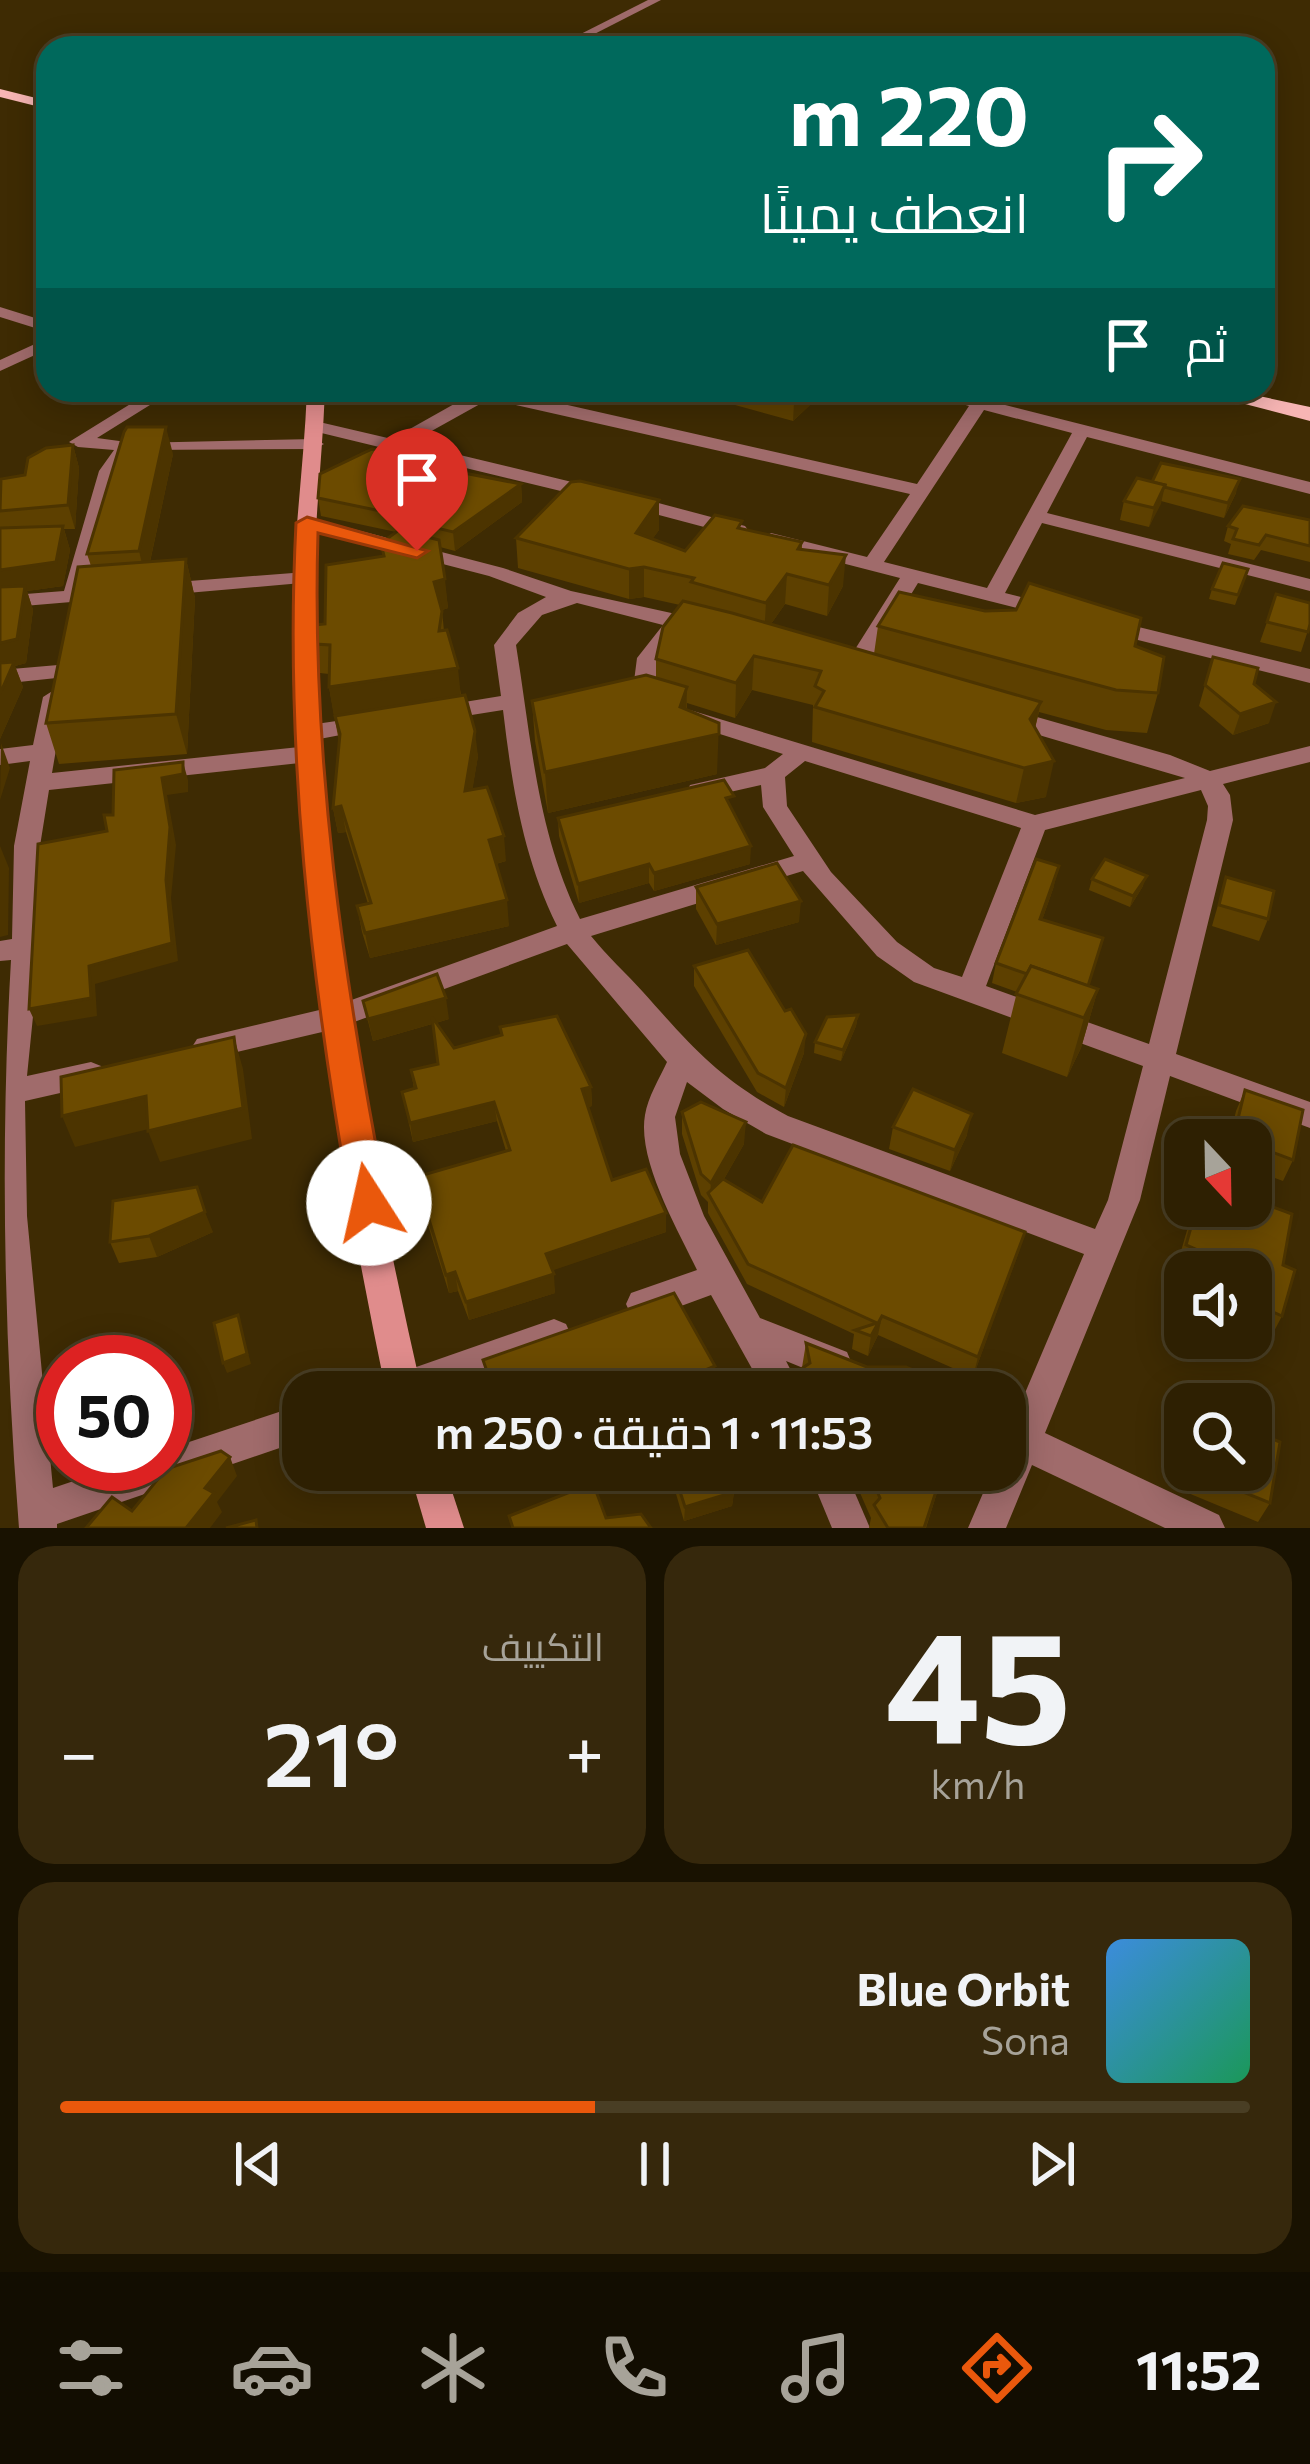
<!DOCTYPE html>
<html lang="ar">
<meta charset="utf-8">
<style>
:root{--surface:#2e2002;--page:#36280c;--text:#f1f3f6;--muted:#a7a399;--line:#493e24;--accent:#ea580c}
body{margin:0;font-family:Commissioner,Cairo,sans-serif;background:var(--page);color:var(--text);direction:rtl;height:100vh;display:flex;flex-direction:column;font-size:45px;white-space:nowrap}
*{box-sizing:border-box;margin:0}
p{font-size:39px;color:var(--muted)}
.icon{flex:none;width:66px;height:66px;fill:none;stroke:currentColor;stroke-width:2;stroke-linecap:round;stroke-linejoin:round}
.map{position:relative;height:1528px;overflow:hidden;direction:ltr}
.drawer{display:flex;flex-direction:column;gap:18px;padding:18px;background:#191201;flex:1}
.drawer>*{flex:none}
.hud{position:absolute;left:36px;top:36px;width:1239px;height:366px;border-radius:36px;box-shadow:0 6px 30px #0003,0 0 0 3px var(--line);direction:rtl;background:#00695c;color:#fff;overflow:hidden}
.needle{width:78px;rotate:158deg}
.buttons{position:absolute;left:1164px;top:1119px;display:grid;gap:24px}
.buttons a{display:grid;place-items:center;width:108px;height:108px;border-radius:24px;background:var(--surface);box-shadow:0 6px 30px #0003,0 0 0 3px var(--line);font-size:60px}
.speed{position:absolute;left:36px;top:1335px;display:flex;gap:24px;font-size:60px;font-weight:700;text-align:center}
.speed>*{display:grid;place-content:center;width:156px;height:156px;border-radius:50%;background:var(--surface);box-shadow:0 6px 30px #0003,0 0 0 3px var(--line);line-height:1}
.speed .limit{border:18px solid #d22;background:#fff;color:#111}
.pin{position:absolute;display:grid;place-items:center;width:102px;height:102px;color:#fff;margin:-123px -51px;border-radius:50% 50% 50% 0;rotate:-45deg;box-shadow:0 0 12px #0007}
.pin .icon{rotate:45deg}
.me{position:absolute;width:132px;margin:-66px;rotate:350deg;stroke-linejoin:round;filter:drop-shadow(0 0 9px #0008)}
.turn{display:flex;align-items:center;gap:42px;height:252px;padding:0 48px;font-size:54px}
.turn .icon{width:156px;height:156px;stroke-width:2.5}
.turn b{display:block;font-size:84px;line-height:102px}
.then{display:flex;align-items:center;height:114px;padding:0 48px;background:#0003;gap:24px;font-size:45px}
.big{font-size:90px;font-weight:600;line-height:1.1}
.drawer .tile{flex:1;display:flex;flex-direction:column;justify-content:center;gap:18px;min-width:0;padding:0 42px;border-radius:36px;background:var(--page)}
.drawer .dial{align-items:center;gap:0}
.dial b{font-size:156px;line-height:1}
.song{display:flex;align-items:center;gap:36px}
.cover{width:144px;height:144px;border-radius:18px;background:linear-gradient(135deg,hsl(210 70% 55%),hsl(150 70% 35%))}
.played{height:12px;border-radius:6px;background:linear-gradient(90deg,var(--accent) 45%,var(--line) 45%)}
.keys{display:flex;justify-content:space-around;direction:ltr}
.heat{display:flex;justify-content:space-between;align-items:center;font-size:66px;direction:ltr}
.drawer .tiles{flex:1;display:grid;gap:18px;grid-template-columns:1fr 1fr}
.tile:last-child{grid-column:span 2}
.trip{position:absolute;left:282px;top:1371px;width:744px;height:120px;border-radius:36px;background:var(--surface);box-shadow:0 6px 30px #0003,0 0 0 3px var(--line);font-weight:600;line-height:120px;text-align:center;direction:rtl}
.menu{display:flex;height:192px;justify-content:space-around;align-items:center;background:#120d01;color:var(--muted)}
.menu .icon{width:84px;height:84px}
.menu .on{color:var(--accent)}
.menu b{font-size:54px;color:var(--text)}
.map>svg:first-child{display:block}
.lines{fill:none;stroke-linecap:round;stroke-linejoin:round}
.minor{fill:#a06b6b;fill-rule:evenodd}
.tertiary{fill:#a06b6b;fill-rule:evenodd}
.secondary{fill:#e08c8c;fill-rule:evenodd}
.primary{fill:#f7b5b4;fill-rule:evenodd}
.wall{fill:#5d4000}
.shaded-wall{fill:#4c3400}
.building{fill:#6c4b00;stroke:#4c3400;stroke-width:3}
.route{fill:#ea580c;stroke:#983908;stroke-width:3}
</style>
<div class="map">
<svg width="1310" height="1528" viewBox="0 0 1310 1528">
<rect width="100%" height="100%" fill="#3e2b03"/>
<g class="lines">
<g class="minor">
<path d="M0 307 48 322V332L0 317Z"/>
<path d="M48 338V349L0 371V360Z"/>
<path d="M153 390H174L97 438 134 443 315 439 324 444 315 449 142 450 134 447 117 471 86 590 95 592 98 596 95 600 0 608V596L64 591 99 471 114 450 78 447 69 442Z"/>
<path d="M479 390H501L917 484 969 406 917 390H946L1310 482V494L1087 437 1047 513 1310 579V591L1042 523 1005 593 1056 606 1060 610 1056 614 1049 616 918 583 866 668 1170 755 1210 771 1310 746V762L1223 784 1230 795 1233 820 1176 1054 1310 1102V1128L1170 1076 1140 1200 1045 1433 1219 1515 1225 1528H1165L1032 1465 1006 1528H968L993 1470H1005V1415L1014 1419 1084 1254 766 1134 723 1109 687 1082 675 1117 680 1154 704 1216 760 1318 847 1352 852 1364 847 1376 835 1381 786 1361 802 1392H765L711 1295 643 1320 631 1315 626 1304 631 1293 697 1270C678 1230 637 1160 645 1115 648 1097 659 1079 667 1062L567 944 335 1029 207 1059 197 1055 192 1047 197 1039 332 1007 557 926C523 857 512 786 503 710L440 720 428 713 440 706 501 696 494 645 518 613 546 597 489 576 300 527V519L307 517 503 568 571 591 685 616 847 662 900 578 764 543 761 539 771 533 867 557 910 494 489 399 410 443 605 490V498L598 500 309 430 306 426 315 421 392 439ZM984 410 1072 433 987 588 884 562ZM577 603 663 625 637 658 633 689 623 701 626 706H642L655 691 659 659 681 630 1185 778 1035 815 690 710 682 712 678 717 682 722 783 754 765 768 690 785 687 791 690 797 699 799 761 785 763 807 794 856 580 919C537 833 531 737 516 645L542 615ZM805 761 1021 828 962 977 934 968 897 942 831 872 787 806 785 777ZM1201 790 1208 806 1207 820 1149 1044 986 986 1045 830ZM803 871 877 956 914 982 1143 1066 1108 1200 1095 1229 788 1116C720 1080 693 1048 643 992 626 973 607 956 591 936Z"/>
<path d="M632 496 745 526 748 530 738 536 625 506 622 502Z"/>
<path d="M306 572 316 578 313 582 164 595 154 589 164 583Z"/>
<path d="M1106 619 1310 669V683L1098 630 1095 625 1098 620Z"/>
<path d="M58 665 69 672 66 677 0 684V670Z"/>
<path d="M54 690 65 697 52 773 309 746 321 754 309 762 49 790 40 846V947L27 1076 91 1062 101 1066 106 1074 101 1082 91 1086 25 1101 27 1216 53 1488 124 1464H165V1450L303 1404V1440L57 1524V1528H19C4 1338 0 1149 11 960L0 961V941L12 939 14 846 30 761 0 765V749L33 745 43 697Z"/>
<path d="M364 717 372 719 376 724 372 729 309 741 297 733 309 725Z"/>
<path d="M554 1319 566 1324 571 1335 566 1346 440 1392H374L379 1380Z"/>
<path d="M808 1470H845L870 1528H832Z"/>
</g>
<path class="tertiary" d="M648 0H661L567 48H553Z"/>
<g class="secondary">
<path d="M307 390H325C322 466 312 542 314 617 318 879 364 1138 422 1392H386C333 1137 292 878 292 617 293 541 304 466 307 390Z"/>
<path d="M409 1470H445L464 1528H426Z"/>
</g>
<g class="primary">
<path d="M0 89 48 101V109L0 97Z"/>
<path d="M1191 390H1231L1310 407V421Z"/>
</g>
</g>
<g class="wall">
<path d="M670 390H713L702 400 670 392Z"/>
<path d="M736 390H826L793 421 735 405Z"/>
<path d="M73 445 79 468 75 529H64L70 550 63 586 27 591 33 610 26 663 15 666 23 687 0 739V481L25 475Z"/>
<path d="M173 454 150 562 186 559 195 598 187 754 59 764 46 723 91 566 87 554Z"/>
<path d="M440 460 441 468 521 484 522 502 455 551 440 547 448 608 442 610 444 631 478 756 472 790 506 861 496 864 509 926 370 958 362 932 357 906 368 904 346 832 338 833 333 808 339 742 329 687V674L320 673 315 644 325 624 383 556 396 532 321 516 318 498Z"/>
<path d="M1152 482 1236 493 1224 518 1161 501 1149 527 1120 520 1124 501Z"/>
<path d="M1310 520V562L1261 550 1254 560 1228 554 1231 544 1224 541 1228 526Z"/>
<path d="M742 529 802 542V549L843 586 827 616 785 604 771 624 874 654 878 626 1135 646 1158 693 1147 733 1106 730 1039 712 1035 728 1046 797 1016 803 812 742 813 705 752 690 735 718 687 703V709L717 774 548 813 535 741 532 701 656 678V659L680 605 644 597 629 599 518 568 516 538 659 530 652 539 685 551Z"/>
<path d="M1248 569 1235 605 1209 599 1212 589Z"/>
<path d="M1267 622 1310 624 1301 652 1260 642Z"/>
<path d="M1213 657 1254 684 1269 723 1233 735 1199 706Z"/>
<path d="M733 811 750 864 654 891 649 883 579 903 559 836 558 818Z"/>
<path d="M1226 877 1268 919 1259 941 1212 926Z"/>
<path d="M1092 879 1143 886 1130 907 1089 890Z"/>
<path d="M1054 886 1042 920 1088 986 1098 989 1081 1048 1067 1077 1002 1053 1017 992 992 983 996 963Z"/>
<path d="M696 887 799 922 716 945 696 909Z"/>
<path d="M694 966 785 1011 804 1053 784 1107 757 1092 694 986Z"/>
<path d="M363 1001 449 1019 436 1023 454 1048 501 1036 500 1027 591 1087 592 1106 588 1107 612 1180 666 1232 552 1270 555 1293 469 1320 458 1291 449 1293 419 1196 416 1177 506 1151 497 1121 413 1142 402 1092 414 1089 411 1070 438 1064 432 1024 373 1041Z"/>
<path d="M858 1015 856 1026 841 1061 814 1053 815 1042Z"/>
<path d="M1245 1090 1293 1160 1283 1181 1251 1169V1140H1229L1236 1111Z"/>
<path d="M682 1112 744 1144 724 1179 762 1202 1025 1232 973 1377 878 1335 868 1356 852 1349 854 1334 747 1284 708 1213V1202L701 1195 682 1134Z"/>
<path d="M893 1127 967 1135 950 1171 889 1149Z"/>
<path d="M113 1201 213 1232 157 1257 119 1263 110 1242Z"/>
<path d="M1194 1206H1251L1283 1265 1282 1316 1271 1337 1251 1327V1272H1191L1177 1265Z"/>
<path d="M806 1343 867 1367 965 1392H798Z"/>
<path d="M483 1360 715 1366 714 1386 701 1392H490Z"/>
<path d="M1179 1398 1185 1404V1470H1251L1270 1503 1258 1522 1176 1488 1181 1459 1163 1451 1170 1418Z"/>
<path d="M669 1470H726L734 1492 732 1506 684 1521Z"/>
<path d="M850 1470H944L926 1528H869L871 1518Z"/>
</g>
<g class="shaded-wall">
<path d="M702 390H713L702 400Z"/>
<path d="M808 390H826L793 421 794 403Z"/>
<path d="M166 427 173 454 146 580 139 551Z"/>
<path d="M73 445 79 468 75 529 68 505Z"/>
<path d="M1240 479 1236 493 1224 518 1228 503Z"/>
<path d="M521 484 522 502 455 551 453 532Z"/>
<path d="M1165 485 1161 504 1149 527 1154 508Z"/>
<path d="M659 500V530L636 563V533Z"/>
<path d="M63 526 70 550 63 586 27 591 33 610 26 663 15 666 23 687 0 739V570Z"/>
<path d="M846 555 843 586 827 616 829 585Z"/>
<path d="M186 559 195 598 187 754 176 714Z"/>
<path d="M644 567V597L629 599V569Z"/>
<path d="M787 574 785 604 764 634 766 603Z"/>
<path d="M445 579 448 608 437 612 434 582Z"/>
<path d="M754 656 752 690 735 718 736 683Z"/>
<path d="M458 668 461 697 334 717 329 687Z"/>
<path d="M687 687 686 727 719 723 717 774 548 813 545 772 680 707Z"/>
<path d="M1041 702 1033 737 1030 719Z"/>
<path d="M1276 702 1269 723 1233 735 1240 714Z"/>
<path d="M475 731 478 756 468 817 465 791Z"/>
<path d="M1 743 10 768 0 800Z"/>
<path d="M1054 761 1046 797 1016 803 1024 768Z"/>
<path d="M183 762 188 780V792L167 795 176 845 171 898 178 961 95 984 97 1016 37 1026 29 1009 89 966 166 880 162 778Z"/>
<path d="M341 806 346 832 338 833 333 808Z"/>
<path d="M504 836 506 861 491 865 489 840Z"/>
<path d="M0 846 9 868 8 935 0 937Z"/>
<path d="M751 846 750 864 654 891V873Z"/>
<path d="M649 864V883L579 903 578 884Z"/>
<path d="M1059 866 1054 886 1035 940 1040 919Z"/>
<path d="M1147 876 1143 886 1130 907 1133 896Z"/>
<path d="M507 900 509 926 370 958 365 933Z"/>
<path d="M801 901 799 922 716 945 717 924Z"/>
<path d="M1098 989 1081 1048 1067 1077 1084 1018Z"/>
<path d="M446 998 449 1019 373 1041 368 1019Z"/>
<path d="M858 1015 856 1026 841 1061 843 1050Z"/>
<path d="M806 1034 804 1053 784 1107 786 1088Z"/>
<path d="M234 1037 243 1069 252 1139 160 1162 148 1131Z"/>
<path d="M591 1087 592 1106 583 1108 582 1089Z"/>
<path d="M146 1096 157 1127 75 1147 62 1116Z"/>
<path d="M494 1102 497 1121 413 1142 410 1123Z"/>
<path d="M972 1114 967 1135 950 1171 955 1150Z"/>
<path d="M746 1122 744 1144 712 1200 710 1196 711 1183Z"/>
<path d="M205 1212 213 1232 157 1257 149 1236Z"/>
<path d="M666 1213V1232L548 1272 546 1254Z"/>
<path d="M1025 1232 1019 1252 973 1377 978 1357Z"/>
<path d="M455 1272 458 1291 449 1293 446 1275Z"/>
<path d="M554 1274 555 1293 469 1320 466 1302Z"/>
<path d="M238 1315 251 1364 227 1373 223 1363Z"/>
<path d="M882 1316 878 1335 868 1356 871 1336Z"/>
<path d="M715 1366 714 1386 701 1392H653Z"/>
<path d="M499 1380 500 1392H492L491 1383Z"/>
<path d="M63 1419V1431H61L56 1421Z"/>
<path d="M230 1457 237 1476 217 1502 222 1512 210 1528H186L205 1488Z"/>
<path d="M620 1470H663L620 1484Z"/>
<path d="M734 1492 732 1506 684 1521 685 1507Z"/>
</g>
<g class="building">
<path d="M748 390H808L794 403Z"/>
<path d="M127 427H166L139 551 87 554 124 432Z"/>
<path d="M73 445 68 505 0 511 1 479 25 475 28 458 46 448Z"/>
<path d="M372 449 412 453 440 460 433 467 521 484 453 532 420 524 424 520 318 498 320 474Z"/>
<path d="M1161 463 1240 479 1228 503 1164 487 1165 485 1152 482Z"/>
<path d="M1137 478 1165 485 1154 508 1124 501Z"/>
<path d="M580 481 659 500 636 533 685 551 715 515 742 521 738 528 802 542 798 549 846 555 829 585 787 574 766 603 691 582 694 578 644 567 629 569 516 538 571 482Z"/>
<path d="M1243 506 1310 520V546L1266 535 1259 545 1233 539 1237 529 1228 526Z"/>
<path d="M63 526 56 562 0 570V528Z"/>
<path d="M399 530 439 540 445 579 434 582 442 611 439 631 447 630 458 668 329 687 330 645 315 644 314 625 325 624 326 565 384 556 381 543Z"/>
<path d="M186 559 176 714 46 723 78 567Z"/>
<path d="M1223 563 1248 569 1238 595 1212 589Z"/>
<path d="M1029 583 1141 618 1135 646 1164 657 1158 693 1116 690 878 626 899 592 985 611 1016 610Z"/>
<path d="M25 586 17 639 0 643V587Z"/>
<path d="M1276 594 1310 603V624L1308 632 1267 622Z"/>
<path d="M683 601 732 613 1041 702 1030 719 1054 761 1024 768 815 707 824 691 815 686 821 671 754 656 736 683 656 659 663 627Z"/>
<path d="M1213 657 1258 668 1254 684 1276 702 1240 714 1205 685Z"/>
<path d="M14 662 0 694V663Z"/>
<path d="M646 675 687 687 680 707 719 723V734L545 772 532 701Z"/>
<path d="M465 695 475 731 465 791 487 787 495 809 504 836 489 840 507 900 365 933 357 906 371 903 341 806 333 808 340 734 335 716Z"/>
<path d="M183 762V774L162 778 170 827 166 880 172 943 89 966 91 998 29 1009 38 844 107 831 104 815H113L114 770Z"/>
<path d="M724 780 734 796 726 798 751 846 654 873 649 864 578 884 558 818Z"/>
<path d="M1036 859 1059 866 1040 919 1103 938 1088 986 1031 966 1027 974 996 963Z"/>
<path d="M1105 859 1147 876 1133 896 1092 879Z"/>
<path d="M777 863 801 901 717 924 696 887Z"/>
<path d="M1226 877 1274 891 1268 919 1219 905Z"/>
<path d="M748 950 785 1011 791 1009 806 1034 786 1088 758 1073 694 966Z"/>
<path d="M1031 966 1098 989 1084 1018 1016 994Z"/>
<path d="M437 974 446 998 368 1019 363 1001Z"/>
<path d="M858 1015 843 1050 815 1042 827 1017Z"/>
<path d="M557 1016 591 1087 582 1089 612 1180 646 1169 666 1213 546 1254 554 1274 466 1302 455 1272 446 1275 416 1177 510 1150 494 1102 410 1123 402 1092 416 1088 411 1070 438 1064 432 1017 454 1048 502 1035 500 1027Z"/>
<path d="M234 1037 243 1108 148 1131 146 1096 62 1116 61 1077Z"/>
<path d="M913 1089 972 1114 955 1150 893 1127Z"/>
<path d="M1245 1090 1303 1110 1293 1160 1251 1144 1254 1129 1237 1123Z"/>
<path d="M701 1102 746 1122 711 1183 701 1174 682 1112Z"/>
<path d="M793 1145 1025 1232 978 1357 882 1316 871 1336 855 1330 877 1323 748 1264 708 1193 723 1179 762 1202Z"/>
<path d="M197 1187 205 1212 149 1236 110 1242 113 1201Z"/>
<path d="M1251 1199 1292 1214 1283 1265 1295 1270 1282 1316 1251 1302V1272H1193L1200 1251 1186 1245 1197 1206H1251Z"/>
<path d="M674 1293 715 1366 653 1392H502L499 1380 491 1383 483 1360Z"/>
<path d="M238 1315 247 1354 223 1363 214 1323Z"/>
<path d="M806 1343 867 1367H906L965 1392H821L819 1378 801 1369 810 1363Z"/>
<path d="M63 1378V1419L56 1421 49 1382Z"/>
<path d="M1179 1398 1192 1404H1185V1437L1173 1432Z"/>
<path d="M1251 1430 1280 1442 1270 1503 1189 1470H1251Z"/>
<path d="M221 1451 230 1457 205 1488 214 1493 186 1528H86L112 1497 132 1511 166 1469Z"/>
<path d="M673 1470H726L734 1492 685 1507Z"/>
<path d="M868 1470H943L924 1528H888L874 1505 880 1498Z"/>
<path d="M593 1483 606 1518 641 1514 651 1528H513L509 1516Z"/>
<path d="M256 1520 257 1528H226Z"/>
</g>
<path class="route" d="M307 517 428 551 417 558 318 533C311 758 344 983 387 1203L382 1215 369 1219 356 1215 350 1203C311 979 284 752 296 523Z"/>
</svg>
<div class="buttons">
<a><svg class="needle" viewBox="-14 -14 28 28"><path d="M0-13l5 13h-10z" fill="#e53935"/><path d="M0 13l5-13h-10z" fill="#a7a399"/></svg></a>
<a><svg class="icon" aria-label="sound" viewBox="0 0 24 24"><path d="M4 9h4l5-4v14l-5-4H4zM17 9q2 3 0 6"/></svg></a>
<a><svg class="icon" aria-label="search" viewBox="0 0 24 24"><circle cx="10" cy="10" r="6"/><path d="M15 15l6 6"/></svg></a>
</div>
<div class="speed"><div class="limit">50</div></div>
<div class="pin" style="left:417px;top:551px;background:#d93025"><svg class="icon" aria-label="arrive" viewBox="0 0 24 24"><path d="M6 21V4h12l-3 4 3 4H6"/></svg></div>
<svg class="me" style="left:369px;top:1203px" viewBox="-20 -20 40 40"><circle r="19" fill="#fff"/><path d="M0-13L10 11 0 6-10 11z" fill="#ea580c"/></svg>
<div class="trip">11:53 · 1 دقيقة · 250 m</div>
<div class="hud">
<div class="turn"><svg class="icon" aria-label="right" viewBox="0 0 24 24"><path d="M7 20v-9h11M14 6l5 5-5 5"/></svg><div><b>220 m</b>انعطف يمينًا</div></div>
<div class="then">ثم<svg class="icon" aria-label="arrive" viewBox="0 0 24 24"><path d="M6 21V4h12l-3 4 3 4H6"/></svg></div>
</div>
</div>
<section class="drawer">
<div class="tiles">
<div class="tile dial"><b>45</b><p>km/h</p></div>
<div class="tile"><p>التكييف</p>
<div class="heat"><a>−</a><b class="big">21°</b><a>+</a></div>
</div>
<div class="tile">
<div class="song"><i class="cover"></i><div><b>Blue Orbit</b><p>Sona</p></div></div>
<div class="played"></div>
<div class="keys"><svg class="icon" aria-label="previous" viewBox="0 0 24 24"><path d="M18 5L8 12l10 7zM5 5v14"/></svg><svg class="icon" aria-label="pause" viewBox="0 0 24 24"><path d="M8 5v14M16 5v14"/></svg><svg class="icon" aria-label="next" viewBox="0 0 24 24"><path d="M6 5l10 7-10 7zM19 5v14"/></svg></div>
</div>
</div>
</section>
<nav class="menu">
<b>11:52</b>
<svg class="icon on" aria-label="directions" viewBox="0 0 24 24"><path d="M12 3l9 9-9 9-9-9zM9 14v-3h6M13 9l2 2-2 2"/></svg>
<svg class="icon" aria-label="music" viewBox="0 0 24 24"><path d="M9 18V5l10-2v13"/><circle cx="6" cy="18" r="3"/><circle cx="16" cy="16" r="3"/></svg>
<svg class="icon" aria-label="phone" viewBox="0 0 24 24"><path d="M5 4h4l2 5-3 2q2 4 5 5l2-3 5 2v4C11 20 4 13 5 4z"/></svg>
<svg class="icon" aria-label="climate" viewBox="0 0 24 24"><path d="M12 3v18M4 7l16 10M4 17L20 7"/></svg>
<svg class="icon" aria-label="car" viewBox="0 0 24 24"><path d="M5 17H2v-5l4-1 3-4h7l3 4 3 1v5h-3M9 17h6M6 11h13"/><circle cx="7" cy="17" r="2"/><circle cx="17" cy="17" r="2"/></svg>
<svg class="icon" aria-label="filters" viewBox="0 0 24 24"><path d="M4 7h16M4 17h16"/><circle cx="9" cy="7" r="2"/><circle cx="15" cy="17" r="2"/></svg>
</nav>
